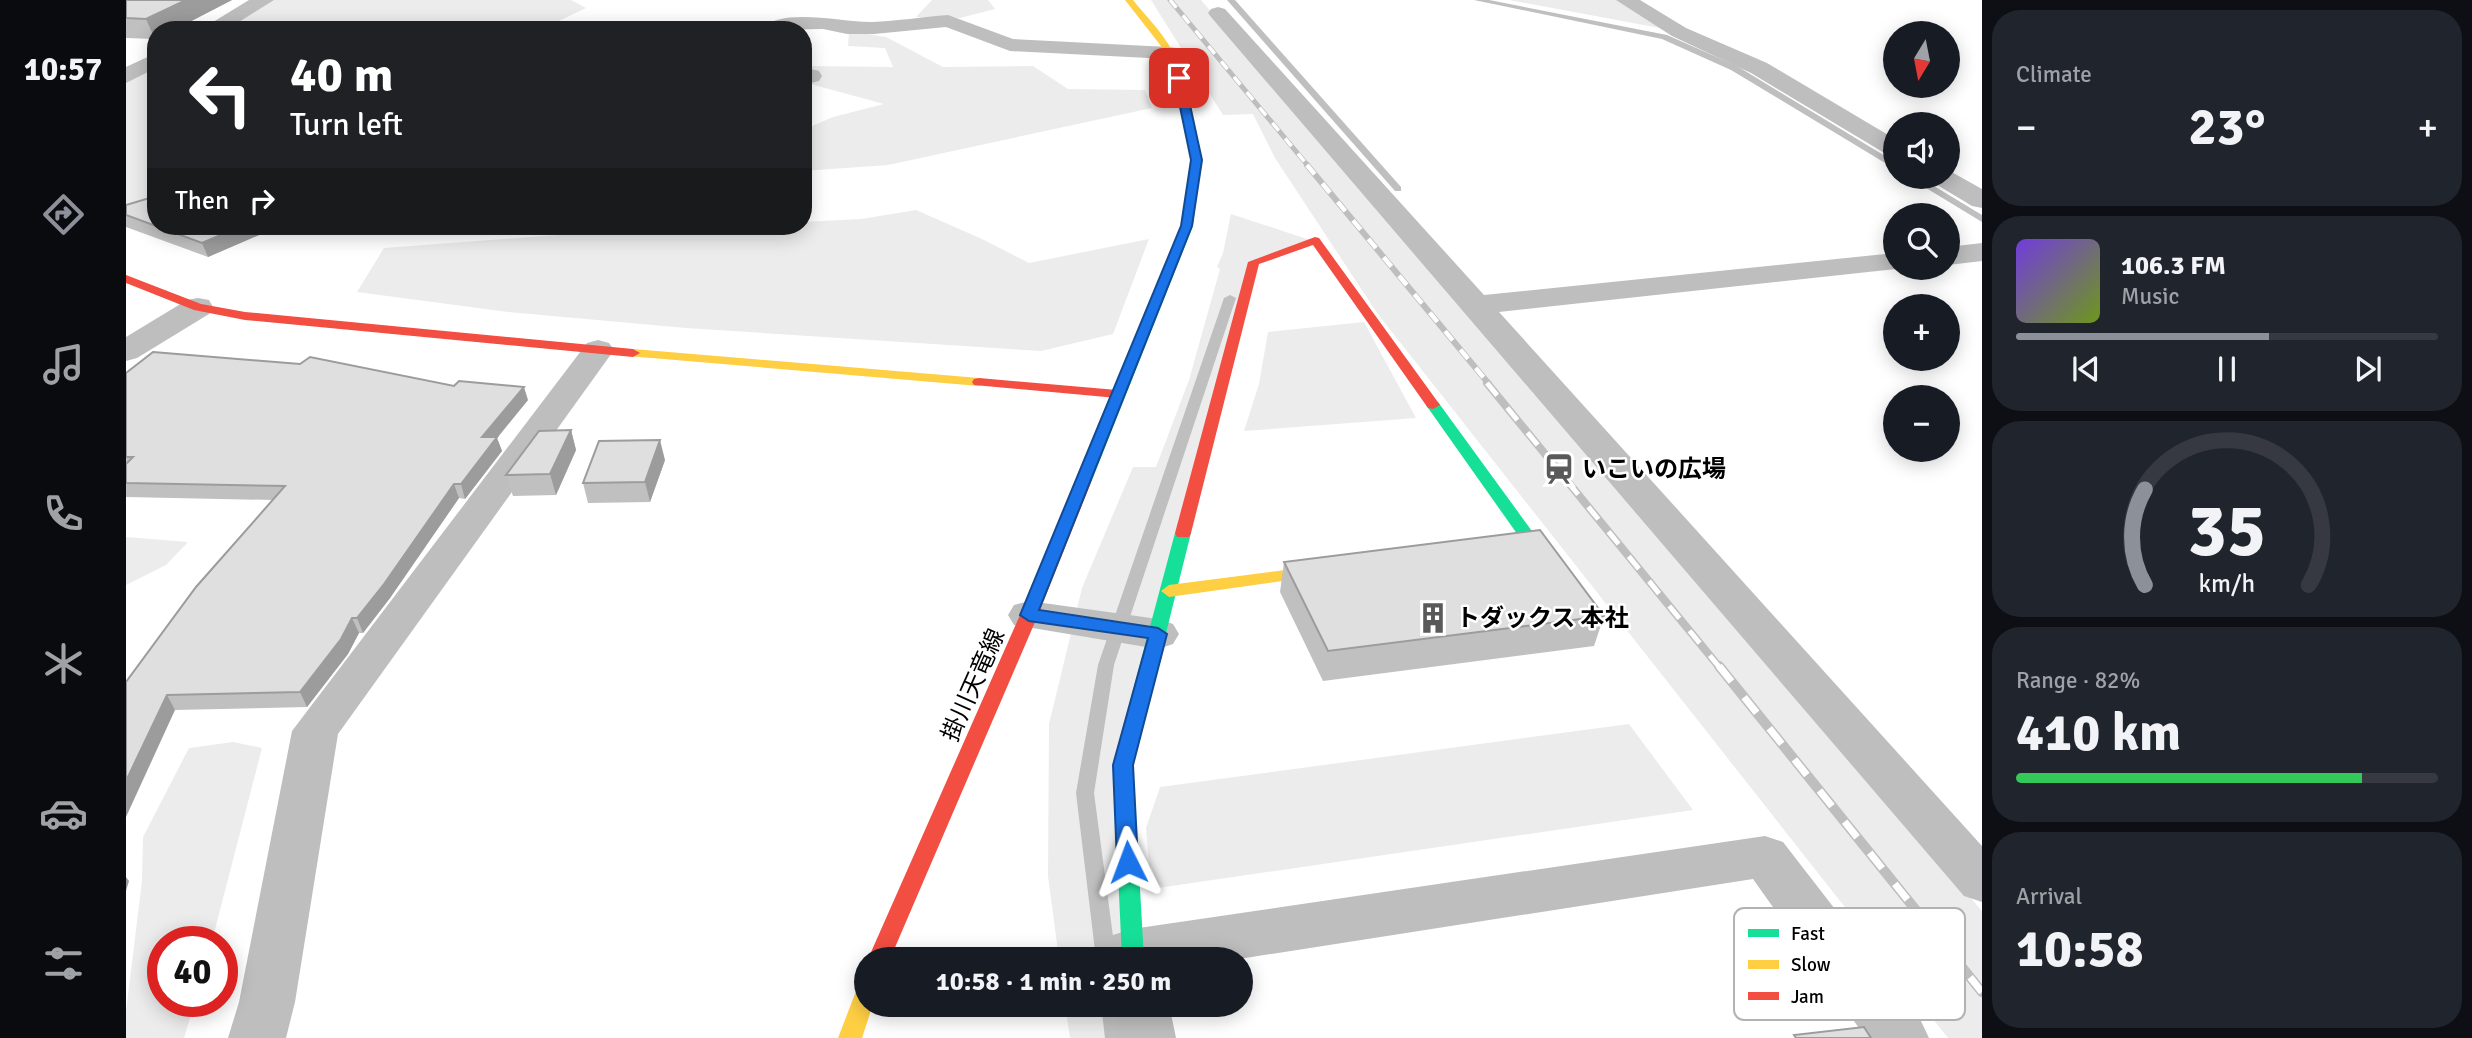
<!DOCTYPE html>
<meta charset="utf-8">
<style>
:root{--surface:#171b24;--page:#20242c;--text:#f1f3f6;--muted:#9ea1a6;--line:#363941;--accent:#8c9099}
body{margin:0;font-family:Signika,"Noto Sans JP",sans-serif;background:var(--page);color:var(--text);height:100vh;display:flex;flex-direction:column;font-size:26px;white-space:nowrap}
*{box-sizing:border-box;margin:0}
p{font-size:23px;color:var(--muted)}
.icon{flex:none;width:38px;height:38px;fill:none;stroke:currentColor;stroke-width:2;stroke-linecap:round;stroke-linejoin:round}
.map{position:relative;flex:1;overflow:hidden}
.panel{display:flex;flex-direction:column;gap:10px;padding:10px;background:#0d0f14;width:490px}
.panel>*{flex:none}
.top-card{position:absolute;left:21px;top:21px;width:665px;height:214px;border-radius:28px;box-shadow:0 4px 18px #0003;background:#202124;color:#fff;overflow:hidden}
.needle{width:46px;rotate:190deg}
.tools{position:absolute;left:1757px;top:21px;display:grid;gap:14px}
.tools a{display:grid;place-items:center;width:77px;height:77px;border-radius:50%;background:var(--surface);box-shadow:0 4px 18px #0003;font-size:35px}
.speed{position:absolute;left:21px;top:926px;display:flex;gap:14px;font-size:35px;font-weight:700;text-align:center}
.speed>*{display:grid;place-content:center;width:91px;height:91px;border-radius:50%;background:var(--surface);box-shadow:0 4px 18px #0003;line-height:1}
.speed .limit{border:10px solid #d22;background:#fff;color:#111}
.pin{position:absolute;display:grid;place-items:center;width:60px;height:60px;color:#fff;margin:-30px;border-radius:14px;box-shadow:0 4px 10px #0006}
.me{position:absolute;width:77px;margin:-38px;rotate:357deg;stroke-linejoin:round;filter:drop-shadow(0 0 5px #0008)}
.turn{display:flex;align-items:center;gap:24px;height:147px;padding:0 28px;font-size:32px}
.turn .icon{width:91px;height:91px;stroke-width:2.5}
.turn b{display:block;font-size:49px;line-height:60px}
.then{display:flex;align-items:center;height:66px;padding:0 28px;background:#0003;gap:14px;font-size:26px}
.big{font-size:52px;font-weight:800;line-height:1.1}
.panel .card{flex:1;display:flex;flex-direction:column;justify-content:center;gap:10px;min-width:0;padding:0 24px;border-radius:28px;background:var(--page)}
.panel .dial{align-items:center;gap:0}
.dial svg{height:182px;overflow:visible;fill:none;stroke:var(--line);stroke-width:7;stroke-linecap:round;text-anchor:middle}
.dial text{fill:var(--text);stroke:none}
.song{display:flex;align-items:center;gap:21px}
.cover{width:84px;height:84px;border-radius:10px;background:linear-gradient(135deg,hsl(260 70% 55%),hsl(80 70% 35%))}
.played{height:7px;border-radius:4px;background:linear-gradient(90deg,var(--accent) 60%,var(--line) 60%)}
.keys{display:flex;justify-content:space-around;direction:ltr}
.heat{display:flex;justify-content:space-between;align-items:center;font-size:38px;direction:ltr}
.charge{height:10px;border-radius:5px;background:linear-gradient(90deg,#34c759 82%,var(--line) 0)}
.trip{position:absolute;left:728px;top:947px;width:399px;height:70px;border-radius:35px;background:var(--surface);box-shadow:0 4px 18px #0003;font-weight:800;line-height:70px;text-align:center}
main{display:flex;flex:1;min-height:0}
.tabs{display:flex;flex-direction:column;width:126px;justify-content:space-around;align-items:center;background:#090b0e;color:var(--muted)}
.tabs .icon{width:49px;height:49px}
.tabs .current{color:var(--accent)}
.tabs b{font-size:32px;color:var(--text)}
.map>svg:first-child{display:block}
.green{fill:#ececec}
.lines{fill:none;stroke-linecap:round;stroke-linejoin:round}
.stream{fill:#bfbfbf;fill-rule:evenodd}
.street{fill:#bebebe;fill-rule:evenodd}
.fast{fill:#16e098;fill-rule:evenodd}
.slow{fill:#ffcf43;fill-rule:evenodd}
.jam{fill:#f24e42;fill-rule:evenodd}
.rail-far3-casing{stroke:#bebebe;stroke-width:5}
.rail-far2-casing{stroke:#bebebe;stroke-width:6}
.rail-far1-casing{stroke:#bebebe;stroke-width:8}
.rail-casing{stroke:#bebebe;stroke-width:10}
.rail-far3{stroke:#fff;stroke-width:3.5;stroke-dasharray:10;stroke-linecap:butt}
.rail-far2{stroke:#fff;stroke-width:4.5;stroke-dasharray:12;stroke-linecap:butt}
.rail-far1{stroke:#fff;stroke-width:5;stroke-dasharray:16;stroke-linecap:butt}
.rail{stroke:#fff;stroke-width:7;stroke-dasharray:20;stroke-linecap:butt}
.wall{fill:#c0c0c0}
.shaded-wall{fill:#9c9c9c}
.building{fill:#dfdfdf;stroke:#9c9c9c;stroke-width:2}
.route{fill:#1a73e8;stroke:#114b97;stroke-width:2}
.labels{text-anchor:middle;stroke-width:5;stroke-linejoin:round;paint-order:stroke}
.poi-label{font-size:24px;font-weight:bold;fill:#000;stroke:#fff;text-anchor:start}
.street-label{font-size:24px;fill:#000;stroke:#fff}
.key{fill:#fff;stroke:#b2b2b2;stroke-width:2}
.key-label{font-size:19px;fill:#000}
</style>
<main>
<nav class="tabs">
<b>10:57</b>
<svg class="icon current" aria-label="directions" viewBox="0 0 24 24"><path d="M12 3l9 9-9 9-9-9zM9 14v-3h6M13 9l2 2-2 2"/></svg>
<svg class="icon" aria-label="music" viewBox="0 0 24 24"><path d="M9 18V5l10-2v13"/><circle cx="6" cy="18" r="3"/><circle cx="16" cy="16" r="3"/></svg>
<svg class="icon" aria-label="phone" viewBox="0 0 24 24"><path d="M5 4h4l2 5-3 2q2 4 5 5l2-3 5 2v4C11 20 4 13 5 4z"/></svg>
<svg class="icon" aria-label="climate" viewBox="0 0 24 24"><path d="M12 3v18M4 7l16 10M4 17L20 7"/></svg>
<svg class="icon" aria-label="car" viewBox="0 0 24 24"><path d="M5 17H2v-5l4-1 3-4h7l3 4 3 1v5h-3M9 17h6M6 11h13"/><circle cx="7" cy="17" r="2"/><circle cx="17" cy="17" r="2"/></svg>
<svg class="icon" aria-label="filters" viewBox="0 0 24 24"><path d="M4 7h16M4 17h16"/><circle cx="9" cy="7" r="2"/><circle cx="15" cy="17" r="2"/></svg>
</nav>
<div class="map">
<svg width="1856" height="1038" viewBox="0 0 1856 1038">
<rect width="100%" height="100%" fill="#fff"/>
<g class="green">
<path d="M139 0H445L460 8 414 30H84Z"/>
<path d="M806 0H862L869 9 834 18 790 17Z"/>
<path d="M1025 0H1075L1856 911V1038H1822L1251 313 1149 158 1127 114 1097 115Z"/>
<path d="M1383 0H1491L1539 29Z"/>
<path d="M723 31 760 37 817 67 907 66 942 89 1019 90 1026 108 762 165 677 171V130L707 117 758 104 677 82V66L767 67 759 48 722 46Z"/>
<path d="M30 60V203L0 209V77Z"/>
<path d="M790 210 856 239 903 263 1023 239 987 334 915 351 560 328 382 312 231 292 258 248 513 229 677 226V222L735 219Z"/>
<path d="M1105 214 1190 242 1127 262 999 733 1008 959H933L922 876 923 724 956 588 1007 467H1030L1063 380 1094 269 1091 267 1097 253Z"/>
<path d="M1238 322 1290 418 1118 431 1133 384 1142 332Z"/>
<path d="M0 537 62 542 40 565 0 585Z"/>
<path d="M1503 724 1567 810 1025 889 1020 828 1034 787Z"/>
<path d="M107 742 136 748 86 941 37 942V1001H69L58 1038H0V1011L16 881 17 837 63 748Z"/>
<path d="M939 1005H1014L1019 1038H944Z"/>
</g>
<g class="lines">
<g class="stream">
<path d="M1101 0H1109L1275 187V191H1269Z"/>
<path d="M1348 0H1363L1541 35 1611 66 1769 162V169L1605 70 1536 39Z"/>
<path d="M1782 177H1793L1856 215V222Z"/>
<path d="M1104 295 1110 298 988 665 968 793 990 959H970L950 793 972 665 1098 298Z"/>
<path d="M975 1004H995L999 1038H979Z"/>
</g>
<g class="street">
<path d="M123 0H148L100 30H74Z"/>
<path d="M1490 0H1514L1560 28 1641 63 1769 139V156L1760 154 1625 73 1546 36Z"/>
<path d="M1092 7 1099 9 1358 295 1769 253V268H1779L1373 312 1856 846V902L1838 896 1085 17 1082 13 1085 9Z"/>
<path d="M822 15 887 39 1042 47 1050 48 1053 53 1050 58 1042 59 884 51 820 27 748 34H721L697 29 635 30C653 6 719 23 746 22 771 21 797 17 822 15Z"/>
<path d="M30 53V68L0 83V67Z"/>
<path d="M677 67 693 71 696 76 693 81 677 85Z"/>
<path d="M1822 170 1856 189V208L1846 206 1808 183 1804 177H1822Z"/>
<path d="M1856 243V261L1822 265V247Z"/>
<path d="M72 298 83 300 87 307 83 314 11 358 0 361V337L61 300Z"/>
<path d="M472 340 483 343 488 350 212 734 169 1002 160 1038H102L113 1002 166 731 461 343Z"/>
<path d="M903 601 1032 619 1047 624 1053 634 1047 644 1032 649 888 625 882 615 888 605Z"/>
<path d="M1639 836 1657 842 1794 1019 1803 1038H1740L1627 879 1113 959H982L979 952 987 935 1006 929Z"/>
<path d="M987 1004H1043L1050 1038H992Z"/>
</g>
<g class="fast">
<path d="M1066 188 1071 191 1067 226 966 480 958 485 953 483 950 480 1055 226 1061 191Z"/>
<path d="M1307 401 1312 402 1411 538 1413 542 1411 546 1364 552 1358 551 1356 547 1358 543 1394 538 1300 405Z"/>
<path d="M1057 528 1065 533 1007 765 1018 959H996L987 765 1049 533Z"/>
</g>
<g class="slow">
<path d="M999 0H1007C1019 15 1034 30 1044 47 1061 78 1083 160 1070 193L1061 191 1065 160 1048 77 1035 46Z"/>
<path d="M507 349 853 378 860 382 853 386 502 356V350Z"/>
<path d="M1207 564 1215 569 1213 573 1043 597 1035 591 1043 585Z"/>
<path d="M740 983V1004H747L736 1038H712L732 986Z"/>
</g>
<g class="jam">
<path d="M1189 237 1193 238 1314 405 1307 409 1302 408 1187 245 1133 264 1065 533 1063 537H1051L1049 533 1122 262Z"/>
<path d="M0 275 75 304 119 312 507 349 514 353 507 357 119 320 68 310 0 283Z"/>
<path d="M853 378 991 390 998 394 991 398 848 385 846 382 848 379Z"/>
<path d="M958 475 966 480 912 615 764 959H742L894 615 950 480Z"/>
</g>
<defs>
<path id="rail-far3" d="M1044 0 1183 167"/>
<path id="rail-far2" d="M1181 165 1363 384"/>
<path id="rail-far1" d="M1361 383 1594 668"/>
<path id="rail" d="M1593 666 1856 992"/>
</defs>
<use href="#rail-far3" class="rail-far3-casing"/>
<use href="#rail-far2" class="rail-far2-casing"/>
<use href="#rail-far1" class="rail-far1-casing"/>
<use href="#rail" class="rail-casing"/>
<use href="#rail-far3" class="rail-far3"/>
<use href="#rail-far2" class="rail-far2"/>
<use href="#rail-far1" class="rail-far1"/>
<use href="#rail" class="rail"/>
</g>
<g class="wall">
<path d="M0 0H106L48 30H30L29 39 0 38Z"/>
<path d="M0 205 140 232 82 257 0 227Z"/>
<path d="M0 373 328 386 402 400 371 438 376 451 339 499 333 498 264 598 237 633H233L222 654 181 707 49 710 0 682 147 500 0 497Z"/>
<path d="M445 430 450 450 430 495 387 496 380 475Z"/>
<path d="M539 460 524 502 462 503 457 483Z"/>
<path d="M1158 562 1478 616 1468 646 1197 681 1154 592Z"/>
</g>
<g class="shaded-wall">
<path d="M60 0H106L48 30H30V39H29L20 19Z"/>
<path d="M116 226H137L140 232 82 257 76 243Z"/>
<path d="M398 387 402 400 371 438 376 451 339 499 335 484 356 437Z"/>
<path d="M445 430 450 450 430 495 424 474Z"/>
<path d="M534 440 539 460 524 502 519 482Z"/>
<path d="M328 484 333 498 264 598 237 633 231 618Z"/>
<path d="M226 618 233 633 222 654 181 707 174 692Z"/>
<path d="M41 695 49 710 0 817V781Z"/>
<path d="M0 877 3 881 0 891Z"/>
</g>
<g class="building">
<path d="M0 0H60L20 19 0 18Z"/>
<path d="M30 196V226H116L76 243 0 215V205Z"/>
<path d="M27 352 174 364 184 357 328 386 333 381 398 387 356 437H371L335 484H328L258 584 231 618H226L215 639 174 692 41 695 0 781V682L70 587 159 486 0 483V464L7 457H0V373Z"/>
<path d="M445 430 424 474 380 475 413 431Z"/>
<path d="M534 440 519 482 457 483 473 441Z"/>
<path d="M1414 530 1478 616 1202 651 1158 562Z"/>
<path d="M1738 1027 1745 1038H1670L1668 1035Z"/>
</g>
<path class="route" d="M1053 75 1058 78 1076 160 1066 226 913 610 1032 628 1041 634 1007 765 1012 862 1009 868 1002 870 994 868 991 862 987 765 1022 638 903 621 894 615 1055 226 1065 160 1048 78Z"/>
<defs>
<symbol id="station-bare" viewBox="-9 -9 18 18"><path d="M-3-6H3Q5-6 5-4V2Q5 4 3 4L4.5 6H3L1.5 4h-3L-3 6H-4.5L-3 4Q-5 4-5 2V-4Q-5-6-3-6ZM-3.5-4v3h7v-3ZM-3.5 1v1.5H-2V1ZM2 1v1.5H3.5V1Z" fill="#595959" stroke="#fff" stroke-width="2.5" paint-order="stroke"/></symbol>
<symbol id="building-bare" viewBox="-9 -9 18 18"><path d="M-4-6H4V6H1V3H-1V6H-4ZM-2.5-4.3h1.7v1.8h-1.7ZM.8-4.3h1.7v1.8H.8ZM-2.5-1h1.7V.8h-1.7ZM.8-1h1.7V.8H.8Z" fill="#595959" stroke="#fff" stroke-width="2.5" paint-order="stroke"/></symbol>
</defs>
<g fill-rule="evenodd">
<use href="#station-bare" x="1411" y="447" width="44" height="44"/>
<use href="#building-bare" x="1285" y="596" width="44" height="44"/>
</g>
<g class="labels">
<g class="poi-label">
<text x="1456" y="477">いこいの広場</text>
<text x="1330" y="626">トダックス 本社</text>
</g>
<g class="street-label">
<text transform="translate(847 685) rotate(-66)" y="8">掛川天竜線</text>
</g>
</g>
<rect x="1608" y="908" width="231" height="112" rx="10" class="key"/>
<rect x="1622" y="929" width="31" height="8" fill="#16e098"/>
<rect x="1622" y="960" width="31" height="9" fill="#ffcf43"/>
<rect x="1622" y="992" width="31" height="8" fill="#f24e42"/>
<g class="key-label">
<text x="1665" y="940">Fast</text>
<text x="1665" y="971">Slow</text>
<text x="1665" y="1003">Jam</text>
</g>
</svg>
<div class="tools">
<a><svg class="needle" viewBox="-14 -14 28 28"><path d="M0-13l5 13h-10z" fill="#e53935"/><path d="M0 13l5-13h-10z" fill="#9ea1a6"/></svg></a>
<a><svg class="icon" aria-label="sound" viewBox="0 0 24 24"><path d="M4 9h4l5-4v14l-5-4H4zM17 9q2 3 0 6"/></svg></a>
<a><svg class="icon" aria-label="search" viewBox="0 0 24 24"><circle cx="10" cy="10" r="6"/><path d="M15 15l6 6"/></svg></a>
<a>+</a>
<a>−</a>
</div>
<div class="speed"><div class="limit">40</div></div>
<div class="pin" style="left:1053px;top:78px;background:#d93025"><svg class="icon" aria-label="arrive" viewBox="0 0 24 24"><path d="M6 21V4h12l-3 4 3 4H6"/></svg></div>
<svg class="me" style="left:1002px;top:862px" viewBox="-20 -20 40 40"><path d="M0-17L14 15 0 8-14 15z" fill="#1a73e8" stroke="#fff" stroke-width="4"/></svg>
<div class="trip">10:58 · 1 min · 250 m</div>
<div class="top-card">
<div class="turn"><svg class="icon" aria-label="left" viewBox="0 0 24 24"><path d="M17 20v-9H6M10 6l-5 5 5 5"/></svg><div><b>40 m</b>Turn left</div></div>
<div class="then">Then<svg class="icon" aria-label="right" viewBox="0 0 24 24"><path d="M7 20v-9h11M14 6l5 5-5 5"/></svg></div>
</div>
</div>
<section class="panel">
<div class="card"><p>Climate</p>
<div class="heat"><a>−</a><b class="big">23°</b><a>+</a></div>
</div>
<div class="card">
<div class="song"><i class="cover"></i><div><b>106.3 FM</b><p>Music</p></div></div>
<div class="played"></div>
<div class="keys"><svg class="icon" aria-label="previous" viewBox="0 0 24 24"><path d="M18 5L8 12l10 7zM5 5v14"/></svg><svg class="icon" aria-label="pause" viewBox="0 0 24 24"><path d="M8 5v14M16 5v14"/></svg><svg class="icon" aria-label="next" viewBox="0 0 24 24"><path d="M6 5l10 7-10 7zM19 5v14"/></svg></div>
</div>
<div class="card dial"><svg viewBox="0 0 100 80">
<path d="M14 69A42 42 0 1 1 86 69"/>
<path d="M14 69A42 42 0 0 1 14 27" stroke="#8c9099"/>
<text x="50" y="56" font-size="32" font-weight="700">35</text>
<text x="50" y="72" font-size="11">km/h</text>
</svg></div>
<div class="card"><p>Range · 82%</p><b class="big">410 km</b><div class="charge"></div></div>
<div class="card"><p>Arrival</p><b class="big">10:58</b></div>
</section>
</main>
